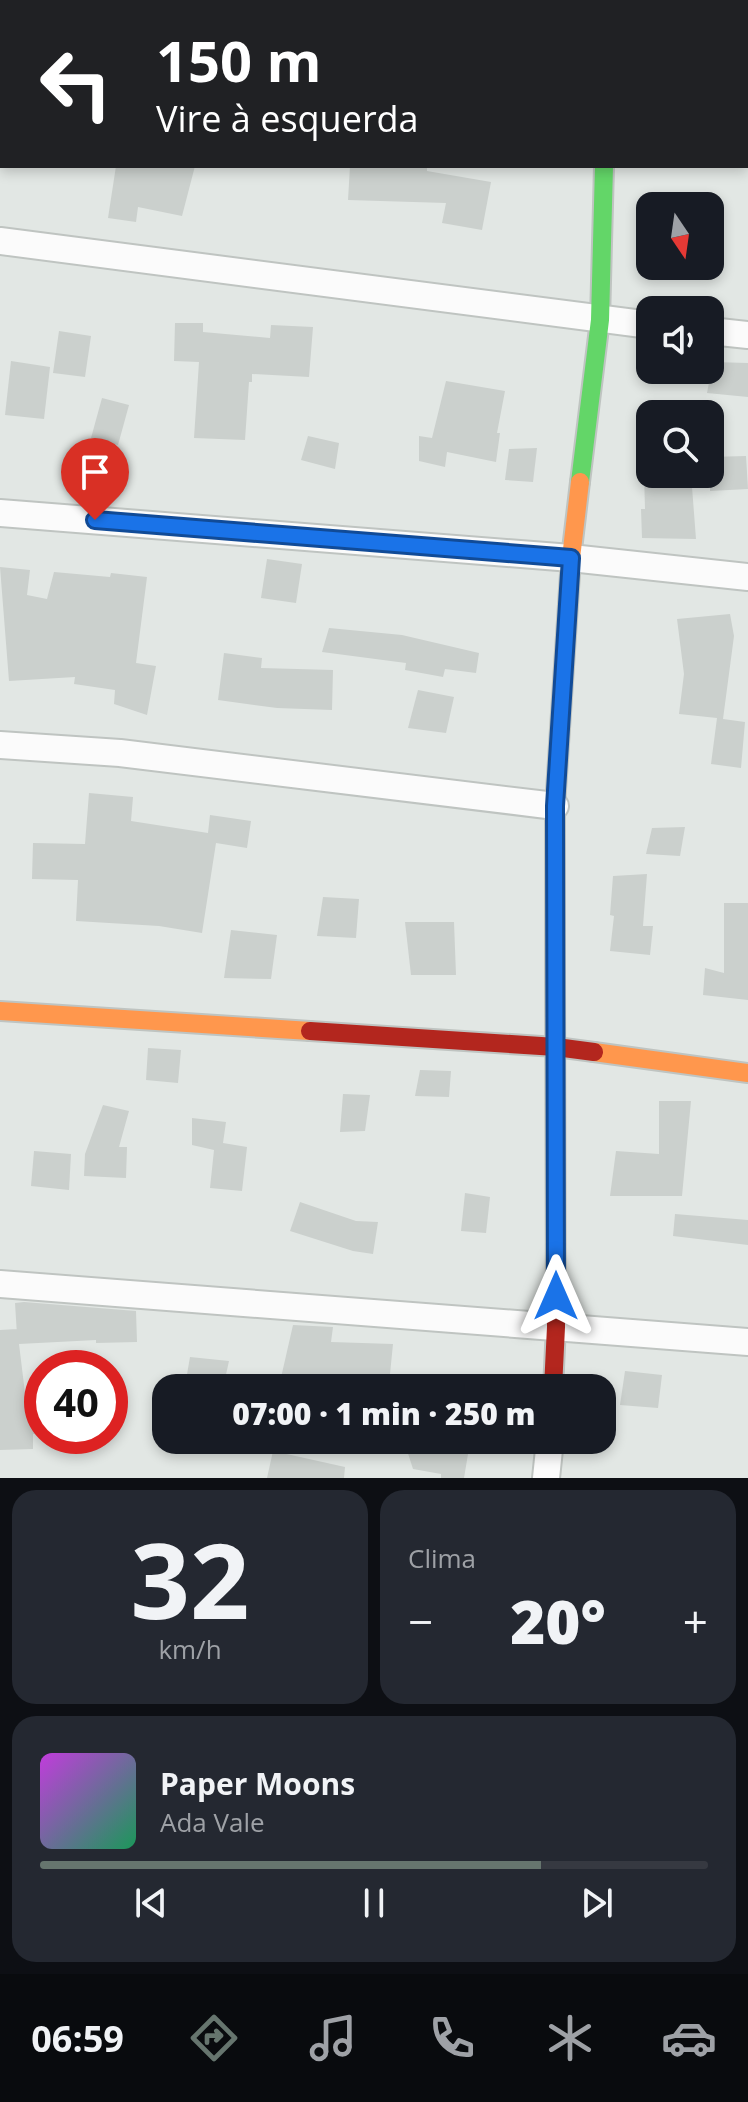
<!DOCTYPE html>
<html lang="pt">
<meta charset="utf-8">
<style>
:root{--surface:#171b24;--page:#242831;--text:#f1f3f6;--muted:#9ea1a6;--line:#363941;--accent:#66756e}
body{margin:0;font-family:"Open Sans",sans-serif;background:var(--page);color:var(--text);height:100vh;display:flex;flex-direction:column;font-size:30px;white-space:nowrap}
*{box-sizing:border-box;margin:0}
p{font-size:26px;color:var(--muted)}
.icon{flex:none;width:44px;height:44px;fill:none;stroke:currentColor;stroke-width:2;stroke-linecap:round;stroke-linejoin:round}
.map{position:relative;height:1478px;overflow:hidden}
.side{display:flex;flex-direction:column;gap:12px;padding:12px;background:#0d0f14;flex:1}
.side>*{flex:none}
.hud{position:absolute;left:0px;top:0px;width:748px;height:168px;box-shadow:0 4px 12px #0003;background:#202124;color:#fff;overflow:hidden}
.needle{width:52px;rotate:167deg}
.buttons{position:absolute;left:636px;top:192px;display:grid;gap:16px}
.buttons a{display:grid;place-items:center;width:88px;height:88px;border-radius:16px;background:var(--surface);box-shadow:0 4px 12px #0003;font-size:40px}
.speed{position:absolute;left:24px;top:1350px;display:flex;gap:16px;font-size:40px;font-weight:700;text-align:center}
.speed>*{display:grid;place-content:center;width:104px;height:104px;border-radius:50%;background:var(--surface);box-shadow:0 4px 12px #0003;line-height:1}
.speed .limit{border:12px solid #d22;background:#fff;color:#111}
.pin{position:absolute;display:grid;place-items:center;width:68px;height:68px;color:#fff;margin:-82px -34px;border-radius:50% 50% 50% 0;rotate:-45deg;box-shadow:0 0 8px #0007}
.pin .icon{rotate:45deg}
.me{position:absolute;width:88px;margin:-44px;rotate:0deg;stroke-linejoin:round;filter:drop-shadow(0 0 6px #0008)}
.turn{display:flex;align-items:center;gap:28px;height:168px;padding:0 24px;font-size:36px}
.turn .icon{width:104px;height:104px;stroke-width:2.5}
.turn b{display:block;font-size:56px;line-height:68px}
.big{font-size:60px;font-weight:800;line-height:1.1}
.side .tile{flex:1;display:flex;flex-direction:column;justify-content:center;gap:12px;min-width:0;padding:0 28px;border-radius:24px;background:var(--page)}
.side .dial{align-items:center;gap:0}
.dial b{font-size:104px;line-height:1}
.song{display:flex;align-items:center;gap:24px}
.cover{width:96px;height:96px;border-radius:12px;background:linear-gradient(135deg,hsl(290 70% 55%),hsl(150 70% 35%))}
.played{height:8px;border-radius:4px;background:linear-gradient(90deg,var(--accent) 75%,var(--line) 75%)}
.keys{display:flex;justify-content:space-around;direction:ltr}
.heat{display:flex;justify-content:space-between;align-items:center;font-size:44px;direction:ltr}
.side .tiles{flex:1;display:grid;gap:12px;grid-template-columns:1fr 1fr}
.tile:last-child{grid-column:span 2}
.trip{position:absolute;left:152px;top:1374px;width:464px;height:80px;border-radius:24px;background:var(--surface);box-shadow:0 4px 12px #0003;font-weight:800;line-height:80px;text-align:center}
.dock{display:flex;height:128px;justify-content:space-around;align-items:center;background:#090b0e;color:var(--muted)}
.dock .icon{width:56px;height:56px}
.dock .current{color:var(--accent)}
.dock b{font-size:36px;color:var(--text)}
.map>svg:first-child{display:block}
.building{fill:#cbd0cd}
.lines{fill:none;stroke-linecap:round;stroke-linejoin:round}
.street-casing{stroke:#bfc4c1;stroke-width:30}
.fast-casing{stroke:#bfc4c1;stroke-width:22}
.slow-casing{stroke:#bfc4c1;stroke-width:22}
.jam-casing{stroke:#bfc4c1;stroke-width:22}
.street{stroke:#fbfbfb;stroke-width:26}
.fast{stroke:#63d668;stroke-width:18}
.slow{stroke:#ff974d;stroke-width:18}
.jam{stroke:#b3261e;stroke-width:18}
.route-casing{stroke:#114b97;stroke-width:20}
.route{stroke:#1a73e8;stroke-width:14}
</style>
<div class="map">
<svg width="748" height="1478" viewBox="0 0 748 1478">
<rect width="100%" height="100%" fill="#e2e7e4"/>
<g class="building">
<path d="M116 166H195L182 216 138 207 136 222 108 218Z"/>
<path d="M350 166H427V171L491 182 482 230 442 223 446 203 348 200Z"/>
<path d="M175 323H203V332L270 338 271 325 313 327 309 377 252 374V382H249L245 440 194 438 199 362 174 361Z"/>
<path d="M59 331 91 336 85 377 53 373Z"/>
<path d="M11 361 50 367 44 419 5 415Z"/>
<path d="M713 362 748 363V397L707 393Z"/>
<path d="M446 381 505 391 497 433H500L496 462 447 452 445 467 419 461V436L432 438Z"/>
<path d="M102 398 129 405 118 445 91 438Z"/>
<path d="M308 436 339 443 335 469 301 460Z"/>
<path d="M537 448 533 482 505 480 509 449Z"/>
<path d="M746 456 748 489 710 491V457Z"/>
<path d="M644 474H691L696 539 642 538 641 509H645Z"/>
<path d="M267 559 302 564 296 603 261 598Z"/>
<path d="M0 567 30 570 27 595 47 599 54 572 110 577 111 573 147 577 136 663 156 666 147 715 114 704 115 690 74 684 75 677 9 681Z"/>
<path d="M730 614 734 636 723 719 745 722 741 768 711 764 717 718 679 714 684 674 677 619Z"/>
<path d="M329 628 402 635 479 653 476 673 445 669 443 677 405 670 406 663 322 652Z"/>
<path d="M224 653 262 658 261 668 333 670 332 710 277 708 218 700Z"/>
<path d="M418 690 454 697 446 733 408 728Z"/>
<path d="M89 793 133 797 131 821 208 833 210 815 251 821 247 848 216 843 202 933 159 926 76 921 78 880 32 879 33 843 85 844Z"/>
<path d="M685 827 680 856 646 854 652 828Z"/>
<path d="M647 874 643 926H653L650 955 610 951 614 916 610 915 613 876Z"/>
<path d="M323 897 359 899 356 938 317 936Z"/>
<path d="M724 903H748V1000L703 995 705 968 724 973Z"/>
<path d="M405 922H454L456 975H411Z"/>
<path d="M231 930 277 935 271 979 224 978Z"/>
<path d="M148 1048 181 1050 178 1083 146 1080Z"/>
<path d="M420 1070 451 1071 449 1097 415 1096Z"/>
<path d="M343 1094 370 1095 365 1131 340 1132Z"/>
<path d="M659 1101H691L682 1196H610L616 1151 659 1154Z"/>
<path d="M103 1105 129 1111 119 1147H127L126 1178 84 1176 85 1154Z"/>
<path d="M192 1118 226 1122 223 1143 247 1147 242 1191 210 1188 214 1150 192 1145Z"/>
<path d="M34 1151 71 1154 69 1190 31 1186Z"/>
<path d="M465 1193 490 1197 486 1233 461 1231Z"/>
<path d="M300 1202 356 1221 378 1222 373 1254 353 1251 290 1231Z"/>
<path d="M675 1214 748 1220V1245L673 1236Z"/>
<path d="M24 1302 136 1311 137 1342 96 1343V1340L19 1344 25 1393H42V1434H33V1449L0 1450V1330L17 1329V1335L15 1303Z"/>
<path d="M293 1325 333 1327 331 1342 393 1344 390 1374 328 1376 327 1385 280 1382Z"/>
<path d="M190 1357 229 1361 223 1388 185 1386Z"/>
<path d="M625 1371 662 1375 658 1408 620 1405Z"/>
<path d="M404 1441 468 1454 464 1478H441V1474L413 1469Z"/>
<path d="M273 1451 345 1467 344 1478H267Z"/>
</g>
<g class="lines">
<defs>
<g id="street">
<path d="M0 0 22 2"/>
<path d="M610 2V0"/>
<path d="M746 59H748"/>
<path d="M0 241 650 325"/>
<path d="M710 331 748 335"/>
<path d="M0 513 571 558 748 577"/>
<path d="M0 745 120 753 555 806"/>
<path d="M0 1284 748 1342"/>
<path d="M546 1478 550 1440"/>
</g>
<path id="fast" d="M580 482 600 320 604 166"/>
<g id="slow">
<path d="M555 974V806L571 558 580 482"/>
<path d="M0 1011 310 1031"/>
<path d="M594 1052 748 1073"/>
</g>
<g id="jam">
<path d="M310 1031 556 1047 594 1052"/>
<path d="M553 1388 556 1327 555 974"/>
</g>
</defs>
<use href="#street" class="street-casing"/>
<use href="#fast" class="fast-casing"/>
<use href="#slow" class="slow-casing"/>
<use href="#jam" class="jam-casing"/>
<use href="#street" class="street"/>
<use href="#fast" class="fast"/>
<use href="#slow" class="slow"/>
<use href="#jam" class="jam"/>
</g>
<g class="lines">
<defs>
<path id="route" d="M95 520 571 558 555 806 556 1296"/>
</defs>
<use href="#route" class="route-casing"/>
<use href="#route" class="route"/>
</g>
</svg>
<div class="buttons">
<a><svg class="needle" viewBox="-14 -14 28 28"><path d="M0-13l5 13h-10z" fill="#e53935"/><path d="M0 13l5-13h-10z" fill="#9ea1a6"/></svg></a>
<a><svg class="icon" aria-label="sound" viewBox="0 0 24 24"><path d="M4 9h4l5-4v14l-5-4H4zM17 9q2 3 0 6"/></svg></a>
<a><svg class="icon" aria-label="search" viewBox="0 0 24 24"><circle cx="10" cy="10" r="6"/><path d="M15 15l6 6"/></svg></a>
</div>
<div class="speed"><div class="limit">40</div></div>
<div class="pin" style="left:95px;top:520px;background:#d93025"><svg class="icon" aria-label="arrive" viewBox="0 0 24 24"><path d="M6 21V4h12l-3 4 3 4H6"/></svg></div>
<svg class="me" style="left:556px;top:1296px" viewBox="-20 -20 40 40"><path d="M0-17L14 15 0 8-14 15z" fill="#1a73e8" stroke="#fff" stroke-width="4"/></svg>
<div class="trip">07:00 · 1 min · 250 m</div>
<div class="hud">
<div class="turn"><svg class="icon" aria-label="left" viewBox="0 0 24 24"><path d="M17 20v-9H6M10 6l-5 5 5 5"/></svg><div><b>150 m</b>Vire à esquerda</div></div>
</div>
</div>
<section class="side">
<div class="tiles">
<div class="tile dial"><b>32</b><p>km/h</p></div>
<div class="tile"><p>Clima</p>
<div class="heat"><a>−</a><b class="big">20°</b><a>+</a></div>
</div>
<div class="tile">
<div class="song"><i class="cover"></i><div><b>Paper Moons</b><p>Ada Vale</p></div></div>
<div class="played"></div>
<div class="keys"><svg class="icon" aria-label="previous" viewBox="0 0 24 24"><path d="M18 5L8 12l10 7zM5 5v14"/></svg><svg class="icon" aria-label="pause" viewBox="0 0 24 24"><path d="M8 5v14M16 5v14"/></svg><svg class="icon" aria-label="next" viewBox="0 0 24 24"><path d="M6 5l10 7-10 7zM19 5v14"/></svg></div>
</div>
</div>
</section>
<nav class="dock">
<b>06:59</b>
<svg class="icon current" aria-label="directions" viewBox="0 0 24 24"><path d="M12 3l9 9-9 9-9-9zM9 14v-3h6M13 9l2 2-2 2"/></svg>
<svg class="icon" aria-label="music" viewBox="0 0 24 24"><path d="M9 18V5l10-2v13"/><circle cx="6" cy="18" r="3"/><circle cx="16" cy="16" r="3"/></svg>
<svg class="icon" aria-label="phone" viewBox="0 0 24 24"><path d="M5 4h4l2 5-3 2q2 4 5 5l2-3 5 2v4C11 20 4 13 5 4z"/></svg>
<svg class="icon" aria-label="climate" viewBox="0 0 24 24"><path d="M12 3v18M4 7l16 10M4 17L20 7"/></svg>
<svg class="icon" aria-label="car" viewBox="0 0 24 24"><path d="M5 17H2v-5l4-1 3-4h7l3 4 3 1v5h-3M9 17h6M6 11h13"/><circle cx="7" cy="17" r="2"/><circle cx="17" cy="17" r="2"/></svg>
</nav>
